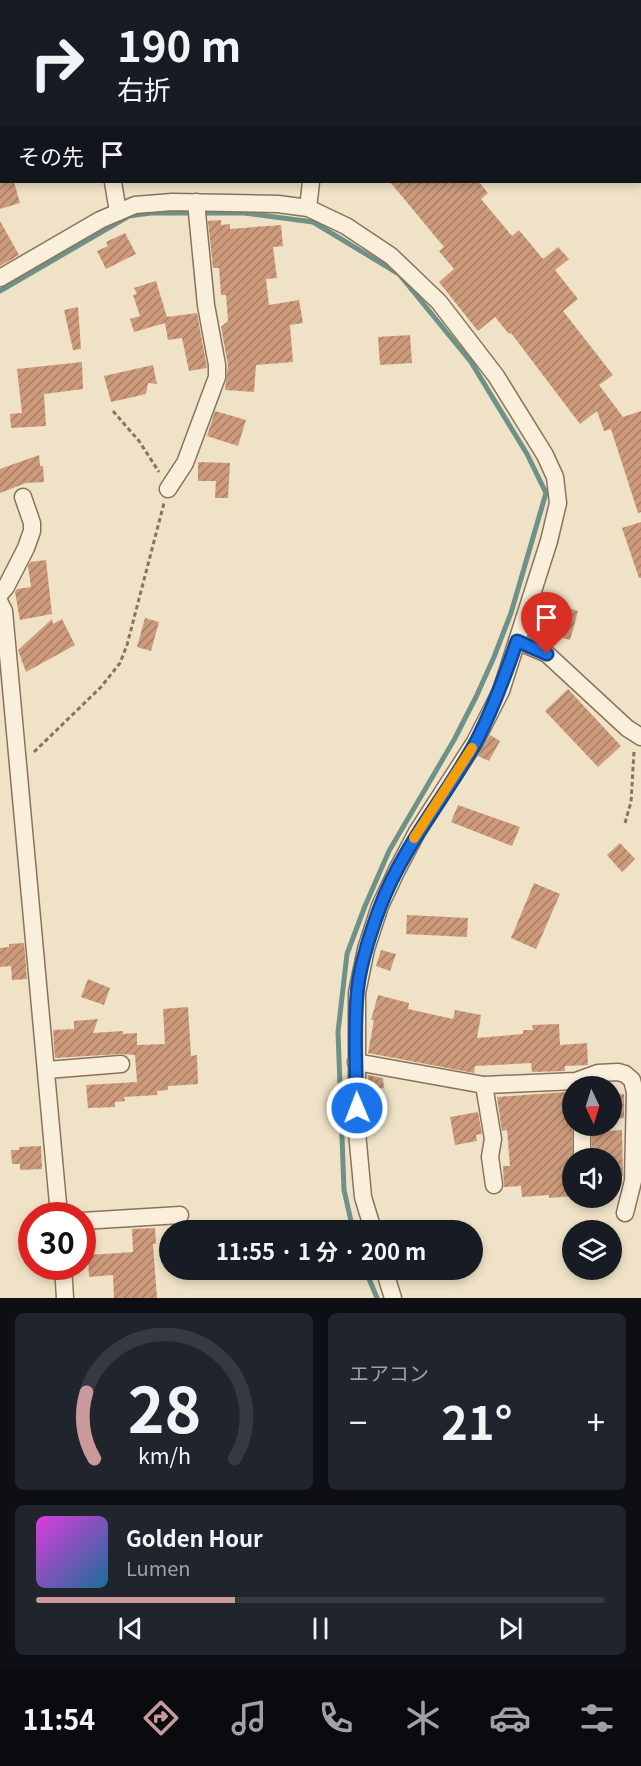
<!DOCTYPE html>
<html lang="ja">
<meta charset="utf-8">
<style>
:root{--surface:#171b24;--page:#20242c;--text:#f1f3f6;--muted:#9ea1a6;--line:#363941;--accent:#ca999c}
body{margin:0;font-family:Georgia,"Noto Sans JP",serif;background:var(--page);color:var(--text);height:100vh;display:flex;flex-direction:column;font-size:22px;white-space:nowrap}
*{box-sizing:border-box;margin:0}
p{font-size:20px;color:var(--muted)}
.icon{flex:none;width:33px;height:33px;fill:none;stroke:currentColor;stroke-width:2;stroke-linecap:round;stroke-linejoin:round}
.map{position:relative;height:1298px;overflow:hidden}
.drawer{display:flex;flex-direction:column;gap:15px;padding:15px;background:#0d0f14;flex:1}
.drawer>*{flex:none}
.hud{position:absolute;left:0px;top:0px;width:642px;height:183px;box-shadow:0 3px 9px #0003;background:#171b24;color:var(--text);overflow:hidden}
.needle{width:39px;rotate:176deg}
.fabs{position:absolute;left:562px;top:1076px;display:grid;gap:12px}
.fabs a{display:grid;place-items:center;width:60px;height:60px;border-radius:50%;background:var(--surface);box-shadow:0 3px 9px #0003;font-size:30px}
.speed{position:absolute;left:18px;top:1202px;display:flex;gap:12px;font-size:30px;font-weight:700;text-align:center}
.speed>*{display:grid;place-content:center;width:78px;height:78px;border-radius:50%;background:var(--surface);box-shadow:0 3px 9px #0003;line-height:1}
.speed .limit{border:9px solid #d22;background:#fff;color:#111}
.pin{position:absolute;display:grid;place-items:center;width:51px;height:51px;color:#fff;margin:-62px -26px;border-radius:50% 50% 50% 0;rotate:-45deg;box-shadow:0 0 6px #0007}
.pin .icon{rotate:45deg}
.me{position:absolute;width:66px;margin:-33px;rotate:359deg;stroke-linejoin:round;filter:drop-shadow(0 0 4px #0008)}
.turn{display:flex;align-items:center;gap:21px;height:126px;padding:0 18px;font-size:27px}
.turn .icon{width:78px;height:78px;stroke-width:2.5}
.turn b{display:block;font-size:42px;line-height:51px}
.then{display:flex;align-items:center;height:57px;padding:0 18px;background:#0003;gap:12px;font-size:22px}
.big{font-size:45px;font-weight:700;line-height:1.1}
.drawer .tile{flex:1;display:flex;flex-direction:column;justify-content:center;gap:9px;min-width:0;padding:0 21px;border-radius:9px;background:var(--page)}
.drawer .dial{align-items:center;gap:0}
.dial svg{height:156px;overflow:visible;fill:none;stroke:var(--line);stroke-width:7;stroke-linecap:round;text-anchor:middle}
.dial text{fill:var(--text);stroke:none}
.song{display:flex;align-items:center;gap:18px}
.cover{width:72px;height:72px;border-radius:9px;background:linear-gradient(135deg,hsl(300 70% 55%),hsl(200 70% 35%))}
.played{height:6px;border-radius:3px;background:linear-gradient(90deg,var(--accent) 35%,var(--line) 35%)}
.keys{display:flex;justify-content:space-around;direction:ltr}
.heat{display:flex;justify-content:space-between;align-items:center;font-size:33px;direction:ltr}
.drawer .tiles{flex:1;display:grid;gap:15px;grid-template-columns:1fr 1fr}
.tile:last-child{grid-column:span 2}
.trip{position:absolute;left:159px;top:1220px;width:324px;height:60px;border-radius:30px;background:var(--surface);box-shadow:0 3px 9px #0003;font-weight:700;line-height:60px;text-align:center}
.dock{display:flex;height:96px;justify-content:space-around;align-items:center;background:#090b0e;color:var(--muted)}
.dock .icon{width:42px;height:42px}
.dock .active{color:var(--accent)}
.dock b{font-size:27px;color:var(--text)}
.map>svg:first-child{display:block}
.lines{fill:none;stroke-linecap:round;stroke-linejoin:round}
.stream{stroke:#6e9188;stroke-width:5}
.building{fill:url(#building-hatch)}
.street-casing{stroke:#8b735b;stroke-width:19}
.path{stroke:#8b735b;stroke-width:3;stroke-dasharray:4.5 3;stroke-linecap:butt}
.street{stroke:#f9efda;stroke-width:16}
.route-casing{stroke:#114b97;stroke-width:15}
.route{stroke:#1a73e8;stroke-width:10}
.slow{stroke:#f59e0b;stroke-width:10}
</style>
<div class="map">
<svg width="641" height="1298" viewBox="0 0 641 1298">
<defs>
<pattern id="building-hatch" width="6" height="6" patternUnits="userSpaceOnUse" patternTransform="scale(1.5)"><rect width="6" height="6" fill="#cd9b7b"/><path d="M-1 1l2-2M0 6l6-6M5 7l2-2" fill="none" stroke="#a87f64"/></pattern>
</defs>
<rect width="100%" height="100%" fill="#efe2c6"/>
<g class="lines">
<g class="stream">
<path d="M0 291 129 216 151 213H244L313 222 399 274 471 362 527 454 546 493 511 613 494 657 476 697 454 740 389 851 365 906 347 954 338 1032 344 1190 353 1230"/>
<path d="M365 1269 377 1298"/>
</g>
</g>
<g class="building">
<path d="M0 182H14L20 203 0 209Z"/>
<path d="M390 182H479L488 193 481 199 512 236 519 230 543 259 558 247 569 259 555 270 578 299 563 311 613 375 599 385 623 417 641 411V512L638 513 611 429 604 431 597 411 580 424 511 333 509 334 495 317 478 331 439 282 454 269 439 251 444 247Z"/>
<path d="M221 220V225L230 224V229L281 225 283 246 273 247 277 278 266 279 269 305 299 300 303 323 290 325 293 362 256 365 254 392 225 390 228 365 221 327 228 321 226 295H221L219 268H213L208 221Z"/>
<path d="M0 221 19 255 0 266Z"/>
<path d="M125 233 136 254 106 269 97 251 108 246 106 242Z"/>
<path d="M156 281 167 317 197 313 207 368 189 371 182 338 168 340 165 323 134 332 130 319 140 316 133 295 137 294 134 288Z"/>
<path d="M78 307 81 349 73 350 64 310Z"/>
<path d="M410 335 412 363 380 365 378 337Z"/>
<path d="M82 362 83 389 44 394 46 426 11 428 10 414 22 413 17 369Z"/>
<path d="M153 365 157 384 148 383 146 394 111 402 104 376Z"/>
<path d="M215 411 246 420 238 446 207 436Z"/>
<path d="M39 455 40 466H43L44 482 26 483 0 493V469Z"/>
<path d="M198 462 230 463 228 498H215L216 481H198Z"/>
<path d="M641 522V578H639L622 528Z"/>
<path d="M46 560 52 614 20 620 15 592 17 589 31 587 28 566 31 562Z"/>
<path d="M541 600 578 611 570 640 533 629Z"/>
<path d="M145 618 159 622 151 651 137 647Z"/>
<path d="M52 619 53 624 62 619 75 645 26 672 18 650Z"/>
<path d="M568 689 621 746 598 767 545 711Z"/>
<path d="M490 735 500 741 489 761 478 756Z"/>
<path d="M458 805 520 827 512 846 451 822Z"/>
<path d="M620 843 635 859 622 872 607 855Z"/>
<path d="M534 883 560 894 536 949 511 938Z"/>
<path d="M407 915 468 918 467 937 406 934Z"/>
<path d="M24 943 27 979 12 980 11 966 0 967V948L9 947V944Z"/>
<path d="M381 950 396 954 390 971 376 966Z"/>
<path d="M88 979 110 988 104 1005 81 997Z"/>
<path d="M378 995 409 1003 408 1009 453 1019 455 1010 481 1015 477 1038 523 1034V1030H533L532 1025 559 1024 560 1045 587 1043 588 1065 565 1066V1071L532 1072 531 1063 475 1066 474 1073 368 1053 374 1020H371Z"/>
<path d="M188 1007 191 1056 197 1055 198 1084 168 1086V1090L157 1091V1095L124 1097 125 1101 115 1102V1107L88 1108 86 1085 137 1082 135 1055 120 1054 55 1058 53 1030 74 1029V1021L98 1019 93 1033 123 1031V1034L137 1033V1045L165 1044 163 1009Z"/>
<path d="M368 1075 383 1078 384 1088 369 1089Z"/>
<path d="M566 1092 567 1098 571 1097 572 1122 573 1196 549 1198V1195L522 1197 521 1186 504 1187 503 1166H510L507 1130 502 1131 497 1097Z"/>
<path d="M624 1094V1118L612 1119V1095Z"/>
<path d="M478 1112 482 1134 476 1135 477 1141 455 1145 450 1117Z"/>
<path d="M622 1130 623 1176H612V1158H592V1132Z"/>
<path d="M41 1146 42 1169 20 1170V1164H12L11 1150H19V1147Z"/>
<path d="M155 1228 156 1244H153L157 1298H114L113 1275 89 1277 88 1255 133 1252 132 1229Z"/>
</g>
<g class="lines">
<defs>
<g id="street">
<path d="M100 0V2"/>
<path d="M202 0 203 2"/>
<path d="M113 182 118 212"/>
<path d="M308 208 311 182"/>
<path d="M0 278 100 220 135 205 172 202 232 203 278 204 308 208 346 226 391 256 439 302 496 376 545 455 555 477 558 503 549 541 501 691 475 742 417 832 397 870 380 906 366 949 357 993V1132L363 1197 373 1230"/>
<path d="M168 489 185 463 217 377V365L206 305 196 202"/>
<path d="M0 594 6 587 26 548 32 531V523L23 497"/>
<path d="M0 603 4 611 59 1215"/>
<path d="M517 641 547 654 627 728 641 737"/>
<path d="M356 1062 484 1085 576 1081 598 1073 618 1072 625 1074 632 1080 635 1092 633 1181 625 1213"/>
<path d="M47 1070 121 1064"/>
<path d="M484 1085 493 1139 490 1157 494 1185"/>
<path d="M582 1155V1125"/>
<path d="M82 1221 180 1215"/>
<path d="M63 1266 65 1298"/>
<path d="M384 1269 393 1298"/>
</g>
</defs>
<use href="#street" class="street-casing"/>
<g class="path">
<path d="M224 0 225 2"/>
<path d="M456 0 457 2"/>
<path d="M113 411 139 441 159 472"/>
<path d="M34 752 101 687 120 663 127 645 164 503"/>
<path d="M625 823 631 802 634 752"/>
</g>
<use href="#street" class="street"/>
</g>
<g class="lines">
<defs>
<path id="route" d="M357 1108C356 1071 354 1032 357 995 359 966 370 934 380 907 403 846 445 798 476 742 493 709 505 676 517 641L547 654"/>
</defs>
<use href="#route" class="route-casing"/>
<use href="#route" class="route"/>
<path class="slow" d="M414 838 472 748"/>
</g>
</svg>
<div class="fabs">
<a><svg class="needle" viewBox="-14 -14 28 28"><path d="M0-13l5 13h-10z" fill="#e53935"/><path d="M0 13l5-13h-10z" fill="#9ea1a6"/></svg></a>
<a><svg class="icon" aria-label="sound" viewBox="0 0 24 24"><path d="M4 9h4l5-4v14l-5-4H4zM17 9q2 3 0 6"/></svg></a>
<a><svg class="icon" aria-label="layers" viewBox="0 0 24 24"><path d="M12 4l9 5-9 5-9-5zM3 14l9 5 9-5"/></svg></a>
</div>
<div class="speed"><div class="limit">30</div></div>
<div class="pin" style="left:547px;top:654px;background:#d93025"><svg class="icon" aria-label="arrive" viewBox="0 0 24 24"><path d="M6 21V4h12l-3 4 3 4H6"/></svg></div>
<svg class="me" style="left:357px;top:1108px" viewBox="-20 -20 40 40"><circle r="17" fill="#1a73e8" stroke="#fff" stroke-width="3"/><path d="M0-11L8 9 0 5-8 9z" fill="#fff"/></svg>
<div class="trip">11:55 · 1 分 · 200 m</div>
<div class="hud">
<div class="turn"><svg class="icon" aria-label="right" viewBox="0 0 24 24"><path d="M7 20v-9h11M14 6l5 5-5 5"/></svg><div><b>190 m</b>右折</div></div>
<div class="then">その先<svg class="icon" aria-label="arrive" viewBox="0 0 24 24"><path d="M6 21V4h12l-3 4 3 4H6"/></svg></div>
</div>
</div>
<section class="drawer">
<div class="tiles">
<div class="tile dial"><svg viewBox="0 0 100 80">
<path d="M14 69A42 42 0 1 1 86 69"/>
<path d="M14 69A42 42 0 0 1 10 35" stroke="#ca999c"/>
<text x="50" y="56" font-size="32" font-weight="700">28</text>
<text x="50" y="72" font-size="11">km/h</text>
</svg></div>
<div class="tile"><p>エアコン</p>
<div class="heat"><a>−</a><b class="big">21°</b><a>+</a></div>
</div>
<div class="tile">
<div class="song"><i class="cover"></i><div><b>Golden Hour</b><p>Lumen</p></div></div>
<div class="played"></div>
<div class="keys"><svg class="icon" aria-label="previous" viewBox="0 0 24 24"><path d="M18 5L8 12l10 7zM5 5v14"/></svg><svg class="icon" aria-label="pause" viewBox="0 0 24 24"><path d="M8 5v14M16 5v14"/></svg><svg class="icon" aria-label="next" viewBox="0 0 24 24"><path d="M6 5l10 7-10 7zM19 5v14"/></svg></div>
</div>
</div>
</section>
<nav class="dock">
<b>11:54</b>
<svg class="icon active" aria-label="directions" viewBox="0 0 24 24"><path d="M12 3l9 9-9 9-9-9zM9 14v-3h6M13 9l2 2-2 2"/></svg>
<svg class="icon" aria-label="music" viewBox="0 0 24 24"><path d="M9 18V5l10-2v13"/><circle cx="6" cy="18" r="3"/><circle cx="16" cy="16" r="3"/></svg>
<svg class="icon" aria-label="phone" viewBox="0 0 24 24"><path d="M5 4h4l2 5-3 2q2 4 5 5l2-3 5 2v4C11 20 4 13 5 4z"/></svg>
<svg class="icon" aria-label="climate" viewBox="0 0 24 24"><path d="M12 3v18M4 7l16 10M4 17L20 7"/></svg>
<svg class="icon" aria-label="car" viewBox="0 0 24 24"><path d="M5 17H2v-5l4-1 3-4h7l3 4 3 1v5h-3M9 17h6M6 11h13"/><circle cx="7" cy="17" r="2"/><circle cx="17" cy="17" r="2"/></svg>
<svg class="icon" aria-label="filters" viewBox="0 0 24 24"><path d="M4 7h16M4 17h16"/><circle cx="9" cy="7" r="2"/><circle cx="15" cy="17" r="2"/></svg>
</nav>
